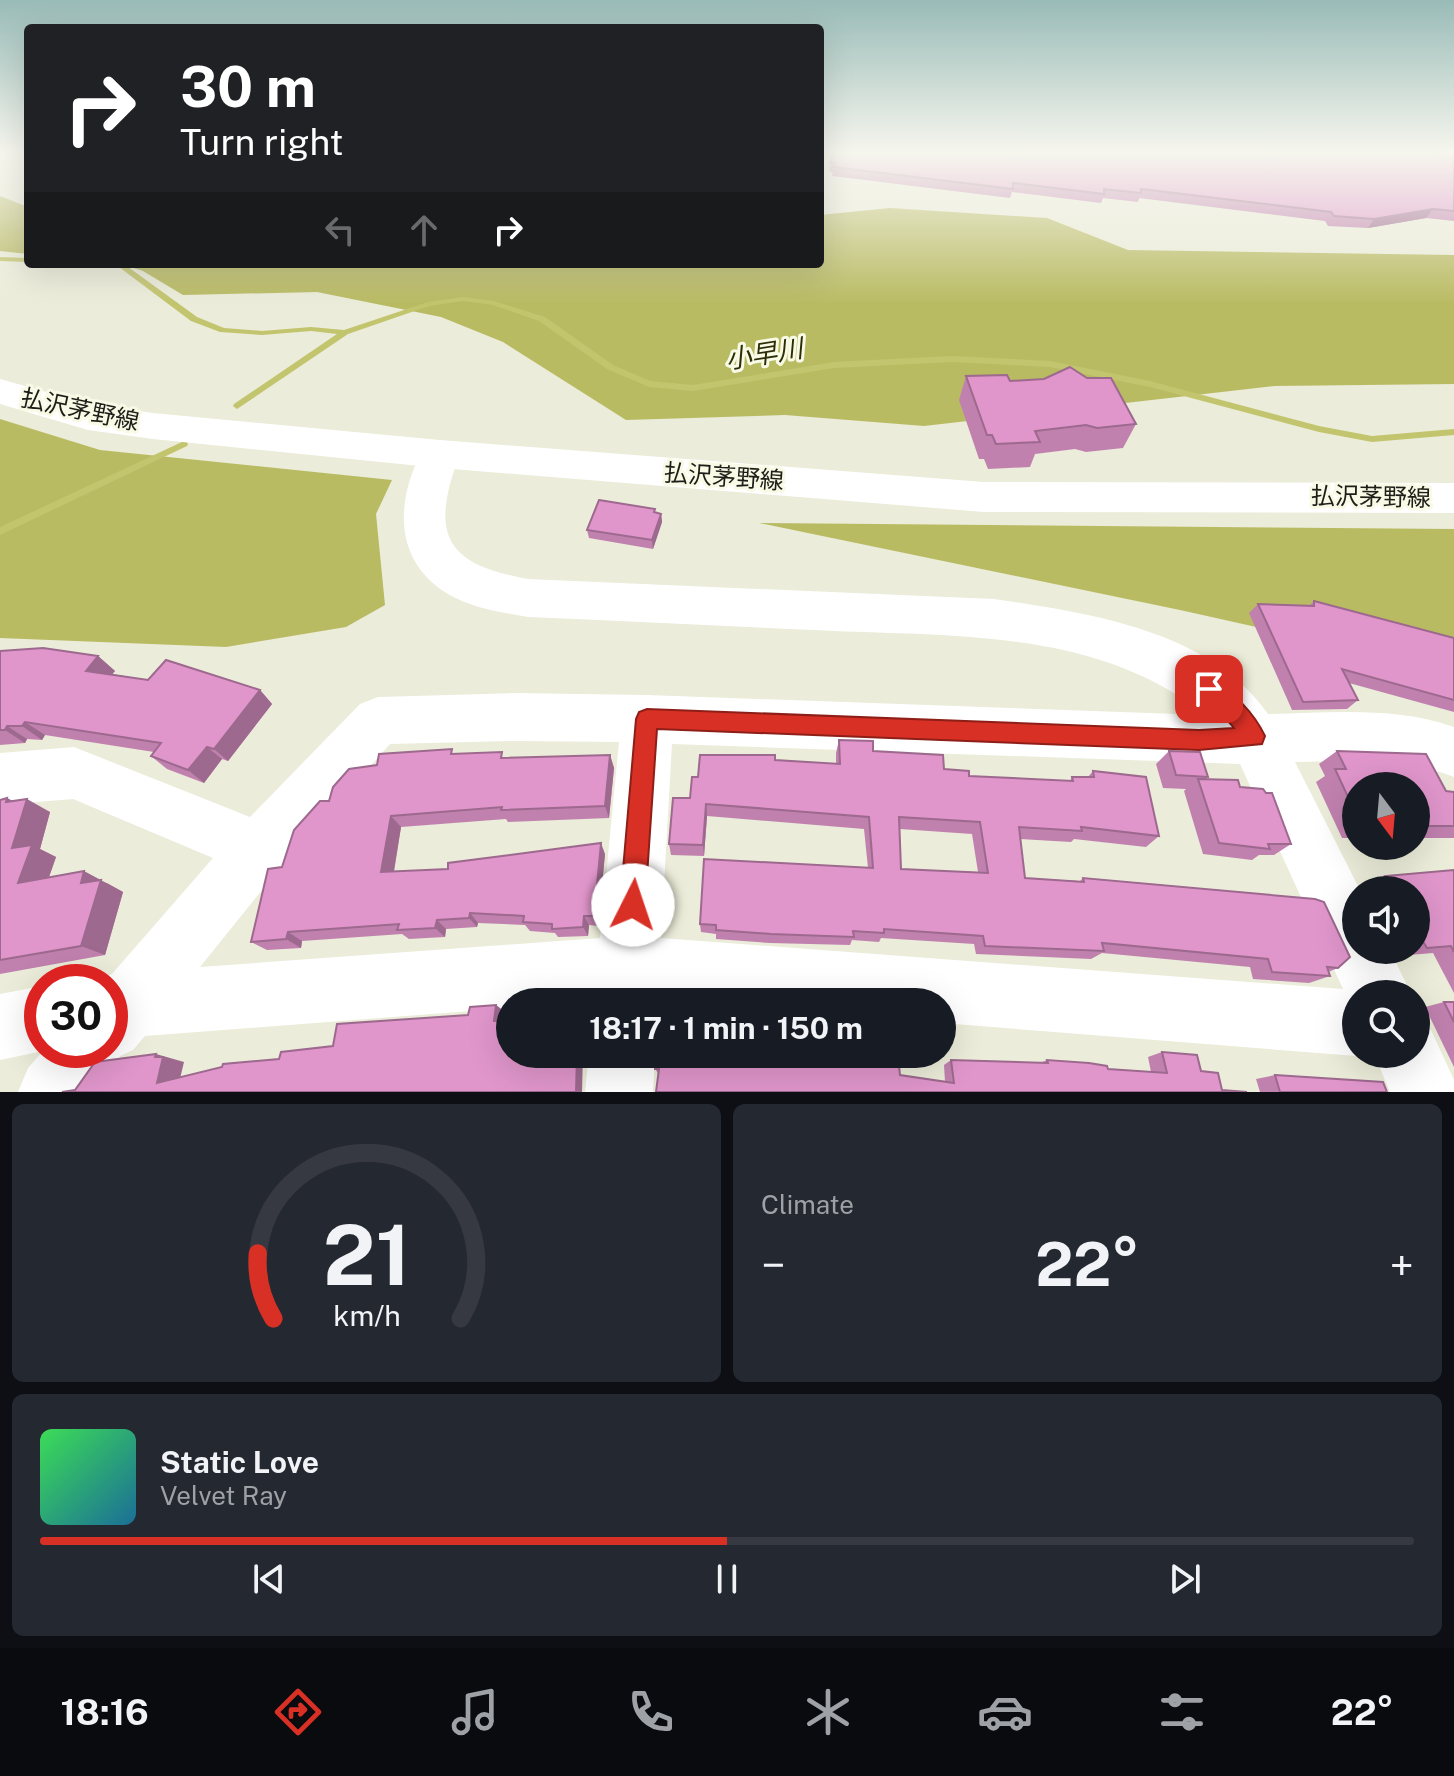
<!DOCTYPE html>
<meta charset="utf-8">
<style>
:root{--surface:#171b24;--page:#242831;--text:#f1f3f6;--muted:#9ea1a6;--line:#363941;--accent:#d93025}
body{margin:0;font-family:"Public Sans","Noto Sans JP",sans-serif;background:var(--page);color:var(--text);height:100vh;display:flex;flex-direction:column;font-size:30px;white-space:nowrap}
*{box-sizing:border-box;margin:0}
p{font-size:26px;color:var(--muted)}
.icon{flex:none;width:44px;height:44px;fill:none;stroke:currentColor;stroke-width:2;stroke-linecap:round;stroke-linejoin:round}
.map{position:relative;height:1092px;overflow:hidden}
.sheet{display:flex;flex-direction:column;gap:12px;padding:12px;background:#0d0f14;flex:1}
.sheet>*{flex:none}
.banner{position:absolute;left:24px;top:24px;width:800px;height:244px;border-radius:8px;box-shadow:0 8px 32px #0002;background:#202124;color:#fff;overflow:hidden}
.needle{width:52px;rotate:164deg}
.buttons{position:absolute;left:1342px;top:772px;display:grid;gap:16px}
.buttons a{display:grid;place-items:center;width:88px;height:88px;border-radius:50%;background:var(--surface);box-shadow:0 8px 32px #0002;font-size:40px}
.speed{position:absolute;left:24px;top:964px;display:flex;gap:16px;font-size:40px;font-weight:700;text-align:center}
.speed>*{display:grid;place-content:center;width:104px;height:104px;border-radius:50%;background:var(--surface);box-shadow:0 8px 32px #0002;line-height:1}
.speed .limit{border:12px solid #d22;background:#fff;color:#111}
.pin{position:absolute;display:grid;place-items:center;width:68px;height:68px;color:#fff;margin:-34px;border-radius:16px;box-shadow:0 4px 12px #0006}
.me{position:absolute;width:88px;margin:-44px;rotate:4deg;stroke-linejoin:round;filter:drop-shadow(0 0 6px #0008)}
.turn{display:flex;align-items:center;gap:28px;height:168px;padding:0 24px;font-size:36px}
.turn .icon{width:104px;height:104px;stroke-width:2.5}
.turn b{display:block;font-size:56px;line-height:68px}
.lanes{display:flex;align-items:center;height:76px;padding:0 24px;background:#0003;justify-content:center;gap:40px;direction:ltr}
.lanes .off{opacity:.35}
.big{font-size:60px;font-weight:700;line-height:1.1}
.sheet .card{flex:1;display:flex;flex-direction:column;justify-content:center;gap:12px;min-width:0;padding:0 28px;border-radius:12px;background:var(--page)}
.sheet .dial{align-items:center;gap:0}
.dial svg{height:208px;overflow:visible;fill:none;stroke:var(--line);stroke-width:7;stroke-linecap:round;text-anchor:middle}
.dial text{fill:var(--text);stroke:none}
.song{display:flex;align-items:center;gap:24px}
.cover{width:96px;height:96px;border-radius:12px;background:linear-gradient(135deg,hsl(130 70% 55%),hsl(200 70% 35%))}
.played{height:8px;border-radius:4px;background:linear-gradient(90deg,var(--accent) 50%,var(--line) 50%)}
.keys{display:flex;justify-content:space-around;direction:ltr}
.heat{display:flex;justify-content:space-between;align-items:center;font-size:44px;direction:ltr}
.sheet .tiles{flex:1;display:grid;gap:12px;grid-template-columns:1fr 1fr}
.card:last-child{grid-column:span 2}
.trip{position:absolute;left:496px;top:988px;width:460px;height:80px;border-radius:40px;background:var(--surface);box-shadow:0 8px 32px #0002;font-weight:700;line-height:80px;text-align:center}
.tab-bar{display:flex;height:128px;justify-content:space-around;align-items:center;background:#090b0e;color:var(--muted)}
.tab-bar .icon{width:56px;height:56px}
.tab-bar .active{color:var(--accent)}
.tab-bar b{font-size:36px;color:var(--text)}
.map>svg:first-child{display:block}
.forest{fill:#b9bb63}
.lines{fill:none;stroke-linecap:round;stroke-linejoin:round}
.stream{fill:#c2c56d;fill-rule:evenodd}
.minor{fill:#fff;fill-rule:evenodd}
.major{fill:#fff;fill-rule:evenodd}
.wall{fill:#c181af;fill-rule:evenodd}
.shaded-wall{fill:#9d698e}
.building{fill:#e096cb;stroke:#9d698e;stroke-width:2;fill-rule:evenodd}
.route{fill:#d93025;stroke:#8d1f18;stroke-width:2}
.labels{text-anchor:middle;stroke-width:6;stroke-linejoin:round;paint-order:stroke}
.street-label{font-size:24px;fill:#1e1e18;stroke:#f8fae6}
.water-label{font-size:26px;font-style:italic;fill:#2c2d06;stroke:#f8fae6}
</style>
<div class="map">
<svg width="1454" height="1092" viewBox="0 0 1454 1092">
<rect width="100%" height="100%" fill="#ebecd9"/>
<g class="forest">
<path d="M0 196 28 207V254L0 251Z"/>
<path d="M890 208 1047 218 1128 250 1454 255V384L1275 386 924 426 785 415 626 420 503 342 441 317 317 292 183 295 143 271 121 264H820V215Z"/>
<path d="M0 419 100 450 392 480 376 514 385 605 346 627 226 647 0 638Z"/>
<path d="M759 523 1454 529V671L1180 610Z"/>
</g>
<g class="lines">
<g class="stream">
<path d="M0 257 28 258V262L0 261Z"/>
<path d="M115 264H124L197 317 224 328 262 331 311 327 344 330 428 302 463 297 494 301 545 317 613 365 650 381 693 385 834 362 952 356 1050 361 1150 381 1319 426 1372 436 1454 429V435L1372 442 1319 432 1150 387 1050 367 952 362 834 368 693 391 649 387 607 369 539 321 493 305 463 301 429 306 348 334 237 409 233 406 234 404 337 334 311 331 262 335 220 332 191 321Z"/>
<path d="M184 441 187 442 188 444 187 446 0 535V527Z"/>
</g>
<g class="minor">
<path d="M440 440 454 444 460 454C430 533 443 564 528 579L994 599C1088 613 1210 630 1268 714 1332 713 1394 706 1454 727V777C1399 756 1353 761 1295 762L1360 890H1356V950H1390L1411 994H1356V1054H1360L1356 1056 942 1023V1002H510V1008L145 1036 133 1050 120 1056 112 1073 97 1092H18L28 1068 43 1051 0 1060V994L42 986V1050H110V982H94L112 974 213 858 73 799 0 805V753L74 747 250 817 360 704 378 697 515 693 647 695 1205 715C1096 627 947 637 814 630 719 626 623 621 528 617 506 613 483 610 462 601 392 571 392 502 426 444ZM515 741 619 742 600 938 200 967 279 869 390 744ZM672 744 1240 764 1343 989 661 938Z"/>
<path d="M1416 1024 1431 1030 1454 1080V1092H1390L1374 1054H1416Z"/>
<path d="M589 1054H655L653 1092H585Z"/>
</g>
<path class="major" d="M0 379 89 404 153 413 440 440 984 482 1454 483V513L984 512 440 468 153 439 88 430 0 404Z"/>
</g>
<g class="wall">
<path d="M820 151H1408L1426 152 1425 151H1454V221L1426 218 1368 228 1328 226 1325 221 1139 198 1138 202 1103 198 1101 203 1012 192 1010 198 832 176 833 172H829L830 163 833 153Z"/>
<path d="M966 376 1010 381 1136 424 1123 448 1086 452 1075 449 1035 454 1030 467 988 469 984 459H979L959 400Z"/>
<path d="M661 514 662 522 653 549 589 538 587 530Z"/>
<path d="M1314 601 1454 638V712L1349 683 1358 700 1347 709 1292 710 1249 613 1258 604 1310 605Z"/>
<path d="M0 651 98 656 115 671 112 674 148 680 260 690 272 704 228 761 222 759 204 783 167 769 151 756 154 752 45 735 42 740 27 739 25 743 0 745Z"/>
<path d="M839 740 873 751 969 776 1070 781 1072 777H1088L1093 771 1159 836 1146 847 1074 839 1071 842 1020 839 1025 878 1080 881 1083 878 1338 968 1328 972 1330 976 1309 983 1253 979 1250 967 1102 953 1091 959 976 954 974 944 881 938 879 942 852 940 850 945 770 943 716 939V934L701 932 700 924 868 868 864 829 707 816 704 856 671 855 669 844 690 798 698 777 775 760 836 764V753ZM900 829 972 834 978 872 901 869Z"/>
<path d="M1169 751 1208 777 1206 779 1240 787 1291 844 1274 855H1259L1252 860 1203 854 1184 791 1186 789 1163 788 1156 764Z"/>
<path d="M1337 751 1446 791 1454 792V838H1416V786H1356V838H1342L1316 782 1325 776 1319 764Z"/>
<path d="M455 754 505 758 610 755 614 768 609 818 508 822 506 819 401 827 394 872 448 869 605 854 598 926 589 925 588 936 558 937 555 933 530 931 525 925 478 923 477 927 446 929 445 937 409 939 402 934 302 941 301 948 267 950 251 942 282 867 329 801Z"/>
<path d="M7 798 13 801 50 812 40 849 56 857 49 877 107 883 123 892 105 955 0 974V800Z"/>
<path d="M1454 870V993L1433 953 1409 955 1406 950H1416V890H1373L1369 883 1385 876Z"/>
<path d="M1444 1002H1454V1067L1425 1007Z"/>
<path d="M1162 1052 1201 1071 1222 1090 1247 1092 658 1073 655 1069 900 1075 945 1082 944 1065 951 1060 1040 1063 1047 1060 1108 1069 1151 1072 1148 1057Z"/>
<path d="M1275 1075 1387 1092H1260L1256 1079Z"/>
</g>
<g class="shaded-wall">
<path d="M1433 209 1426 218 1368 228 1374 219Z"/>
<path d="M661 514 662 522 653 549 652 540Z"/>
<path d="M98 656 115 671 103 685 86 671Z"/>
<path d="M260 690 272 704 228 761 214 749Z"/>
<path d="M25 722 45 735 42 740 22 726Z"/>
<path d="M7 726 27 739 25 743 5 730Z"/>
<path d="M207 747 222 759 204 783 188 770Z"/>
<path d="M610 755 614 768 609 818 605 806Z"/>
<path d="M7 798 24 808 27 799 50 812 40 849 56 857 43 894 18 883 12 848 6 802Z"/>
<path d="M706 804 707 816 704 856 703 845Z"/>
<path d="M391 816 401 827 392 882 381 872Z"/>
<path d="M601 843 605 854 598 926 594 916Z"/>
<path d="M84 871 123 892 105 955 81 946V883Z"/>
<path d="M470 913 478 923 477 927 469 918Z"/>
<path d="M584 916 589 925 588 936 583 927Z"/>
<path d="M437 920 446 929 445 937 435 928Z"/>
<path d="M288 932 302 941 301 948 286 939Z"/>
<path d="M496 1005 504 1011 502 1028 494 1021Z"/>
<path d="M156 1054 184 1062 178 1087 157 1083Z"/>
<path d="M577 1054H583L582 1092H576Z"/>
</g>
<g class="building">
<path d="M834 151H1408L1439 154 1437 151H1454V211L1433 209 1374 219 1334 216 1331 212 1141 189V193L1104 189V194L1013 183V189L833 167 835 163H830Z"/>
<path d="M1070 367 1087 378H1111L1136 424 1097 428 1086 425 1035 431 1040 442 996 444 992 435H987L966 376 1007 375 1010 381 1044 379Z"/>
<path d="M599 500 655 509 654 512 661 514 652 540 587 530Z"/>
<path d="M1314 601 1454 638V700L1342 669 1358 700 1303 702 1258 604 1314 606Z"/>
<path d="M43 648 98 656 86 671 148 680 166 660 260 690 214 749 207 747 188 770 151 756 161 743 25 722 22 726H7L5 730H0V651Z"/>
<path d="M839 740 873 741V751L943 755 944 769 969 771V776L1073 781 1072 777H1094L1093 771 1146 777 1159 836 1081 827 1082 831 1019 827 1025 878 1084 882 1083 878 1315 899 1324 902 1350 957 1338 968 1327 967 1330 976 1272 972 1268 959 1102 943 1104 951 985 946 983 936 884 929V933L853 931 854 937 771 934 716 930V925L700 924 704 859 873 868 869 817 706 804 703 845 669 844 673 798H690L692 777H698L700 755H775V760L840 764ZM899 817 980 822 988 873 901 869Z"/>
<path d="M452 749 451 754 502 752 501 758 610 755 605 806 501 810 502 807 391 816 381 872 448 869V863L601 843 594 916H584L583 927 552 929V924L523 922 524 916 470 913 469 918 437 920 435 928 397 930 399 924 288 932 286 939 251 942 268 869 282 867 294 830 320 801H329L333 787 349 769 377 765 379 754Z"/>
<path d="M1169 751 1200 752 1208 777 1176 775Z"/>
<path d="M1337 751 1426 754 1446 791 1454 792V826H1416V786H1356V814L1335 769H1346Z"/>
<path d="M1198 779 1238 780 1240 787 1263 789 1266 793H1272L1291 844H1268L1270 849 1219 843Z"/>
<path d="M7 798 6 802 27 799 12 848 32 845 18 883 84 871 81 883 101 880 81 946 0 960V800Z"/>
<path d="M1454 870V952L1451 946 1427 948 1416 930V890H1393L1385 876Z"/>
<path d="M1444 1002H1454V1022Z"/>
<path d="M496 1005 494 1021 510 1020V1054H577L576 1092H62L75 1090 95 1062 156 1054 155 1057H163L157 1083 222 1067 223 1064 279 1059 281 1052 333 1046 337 1024 468 1015 470 1007Z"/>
<path d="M1162 1052 1197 1055 1201 1071 1218 1073 1222 1090 1247 1092H656L659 1069H655V1054H880L898 1056 900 1075 954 1083 951 1060 1048 1063 1047 1060 1089 1063 1107 1066 1108 1069 1167 1073Z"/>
<path d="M1275 1075 1383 1082 1387 1092H1280Z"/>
</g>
<linearGradient id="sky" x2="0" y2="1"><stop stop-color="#99bbb7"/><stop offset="0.5" stop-color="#f6f6ee"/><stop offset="1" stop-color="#f6f6ee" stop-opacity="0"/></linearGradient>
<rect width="1454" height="304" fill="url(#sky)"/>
<path class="route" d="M1209 680C1232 688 1255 715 1265 736L1262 744 1199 750 657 729 645 905 642 914 633 917 624 914 620 905 636 719 639 712 647 709 1199 730 1234 728C1224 715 1204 700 1199 689L1202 682Z"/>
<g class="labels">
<g class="street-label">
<text transform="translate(80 410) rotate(12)" y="8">払沢茅野線</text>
<text transform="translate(724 477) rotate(4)" y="8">払沢茅野線</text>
<text transform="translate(1371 497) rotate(1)" y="8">払沢茅野線</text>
</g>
<g class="water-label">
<text transform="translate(764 354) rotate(-9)" y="9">小早川</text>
</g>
</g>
</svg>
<div class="buttons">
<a><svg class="needle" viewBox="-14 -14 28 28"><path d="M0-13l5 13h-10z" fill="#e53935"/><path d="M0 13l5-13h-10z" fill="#9ea1a6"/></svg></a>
<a><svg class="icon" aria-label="sound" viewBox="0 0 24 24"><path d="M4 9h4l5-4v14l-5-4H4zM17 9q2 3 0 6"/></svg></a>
<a><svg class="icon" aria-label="search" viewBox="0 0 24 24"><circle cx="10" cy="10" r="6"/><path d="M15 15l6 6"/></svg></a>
</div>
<div class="speed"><div class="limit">30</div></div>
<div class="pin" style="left:1209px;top:689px;background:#d93025"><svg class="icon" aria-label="arrive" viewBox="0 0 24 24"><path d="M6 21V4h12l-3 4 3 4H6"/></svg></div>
<svg class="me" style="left:633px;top:905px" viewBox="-20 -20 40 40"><circle r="19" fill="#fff"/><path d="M0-13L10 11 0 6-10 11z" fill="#d93025"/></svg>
<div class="trip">18:17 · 1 min · 150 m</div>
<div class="banner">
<div class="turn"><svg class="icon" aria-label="right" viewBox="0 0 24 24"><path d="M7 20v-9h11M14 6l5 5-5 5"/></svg><div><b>30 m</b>Turn right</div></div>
<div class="lanes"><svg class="icon off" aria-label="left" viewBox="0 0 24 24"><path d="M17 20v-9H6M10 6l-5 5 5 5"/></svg><svg class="icon off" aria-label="ahead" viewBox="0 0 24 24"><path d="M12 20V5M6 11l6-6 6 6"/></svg><svg class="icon" aria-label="right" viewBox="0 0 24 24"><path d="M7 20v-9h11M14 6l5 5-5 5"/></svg></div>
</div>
</div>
<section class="sheet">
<div class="tiles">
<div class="card dial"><svg viewBox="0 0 100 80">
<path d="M14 69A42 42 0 1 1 86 69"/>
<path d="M14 69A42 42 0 0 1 8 44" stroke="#d93025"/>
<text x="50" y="56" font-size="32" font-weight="700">21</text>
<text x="50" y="72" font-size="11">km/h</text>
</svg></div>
<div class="card"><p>Climate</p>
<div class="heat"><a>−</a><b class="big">22°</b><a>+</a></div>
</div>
<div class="card">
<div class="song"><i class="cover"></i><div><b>Static Love</b><p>Velvet Ray</p></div></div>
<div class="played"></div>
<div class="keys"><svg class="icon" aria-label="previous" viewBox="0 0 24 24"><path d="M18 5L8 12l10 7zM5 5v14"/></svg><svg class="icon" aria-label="pause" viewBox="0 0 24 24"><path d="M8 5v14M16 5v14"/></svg><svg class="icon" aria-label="next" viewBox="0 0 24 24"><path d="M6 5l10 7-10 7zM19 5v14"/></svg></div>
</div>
</div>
</section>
<nav class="tab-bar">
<b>18:16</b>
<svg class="icon active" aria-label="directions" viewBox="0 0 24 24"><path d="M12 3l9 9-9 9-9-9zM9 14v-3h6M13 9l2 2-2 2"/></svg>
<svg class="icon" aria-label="music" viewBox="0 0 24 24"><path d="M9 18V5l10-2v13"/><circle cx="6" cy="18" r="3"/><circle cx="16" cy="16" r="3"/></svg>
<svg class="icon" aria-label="phone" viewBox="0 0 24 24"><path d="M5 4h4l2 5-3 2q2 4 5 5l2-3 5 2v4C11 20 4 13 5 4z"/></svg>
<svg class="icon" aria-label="climate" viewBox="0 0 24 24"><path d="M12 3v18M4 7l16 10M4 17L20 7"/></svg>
<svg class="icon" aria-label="car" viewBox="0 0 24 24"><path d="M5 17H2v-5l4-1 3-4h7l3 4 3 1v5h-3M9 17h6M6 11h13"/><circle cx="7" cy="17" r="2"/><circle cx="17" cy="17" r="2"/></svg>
<svg class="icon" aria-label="filters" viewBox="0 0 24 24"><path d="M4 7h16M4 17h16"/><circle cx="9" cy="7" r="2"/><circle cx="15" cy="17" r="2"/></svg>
<b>22°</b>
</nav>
